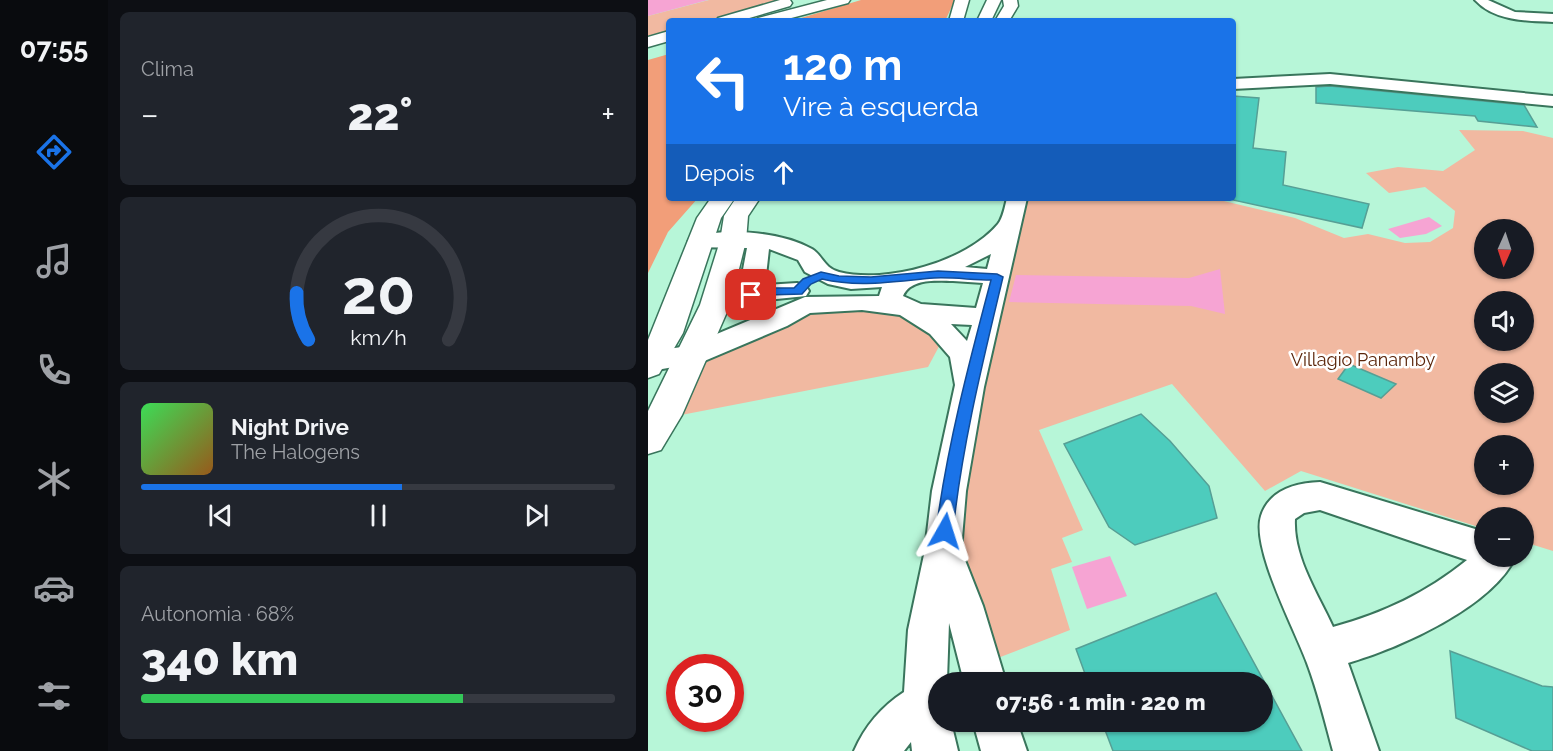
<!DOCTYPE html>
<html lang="pt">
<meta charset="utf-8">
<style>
:root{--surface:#171b24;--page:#20242c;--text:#f1f3f6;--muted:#9ea1a6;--line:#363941;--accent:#1a73e8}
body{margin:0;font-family:Raleway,sans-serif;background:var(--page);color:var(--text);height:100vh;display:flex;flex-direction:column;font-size:22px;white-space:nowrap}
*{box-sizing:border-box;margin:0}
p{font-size:20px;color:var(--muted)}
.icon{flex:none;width:33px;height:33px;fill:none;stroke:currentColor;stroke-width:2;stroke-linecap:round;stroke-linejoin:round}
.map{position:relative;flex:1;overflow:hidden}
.side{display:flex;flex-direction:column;gap:12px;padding:12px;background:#0d0f14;width:540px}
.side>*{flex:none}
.top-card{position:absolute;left:18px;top:18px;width:570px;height:183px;border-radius:6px;box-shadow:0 2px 4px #0004;background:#1a73e8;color:#fff;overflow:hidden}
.needle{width:39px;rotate:183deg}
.controls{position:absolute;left:826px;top:219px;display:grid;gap:12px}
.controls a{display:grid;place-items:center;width:60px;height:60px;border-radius:50%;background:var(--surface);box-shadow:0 2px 4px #0004;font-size:30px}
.speed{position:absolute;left:18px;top:654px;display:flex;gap:12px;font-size:30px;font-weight:700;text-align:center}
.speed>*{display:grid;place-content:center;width:78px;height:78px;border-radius:50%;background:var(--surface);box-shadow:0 2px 4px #0004;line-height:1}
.speed .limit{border:9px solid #d22;background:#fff;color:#111}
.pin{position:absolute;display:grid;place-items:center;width:51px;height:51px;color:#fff;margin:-26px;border-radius:12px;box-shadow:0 3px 9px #0006}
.me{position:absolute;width:66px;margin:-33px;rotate:6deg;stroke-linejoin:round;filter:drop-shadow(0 0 4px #0008)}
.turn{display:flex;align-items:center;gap:21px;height:126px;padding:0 18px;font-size:27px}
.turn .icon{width:78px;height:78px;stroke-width:2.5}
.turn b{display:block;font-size:42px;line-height:51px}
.then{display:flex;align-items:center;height:57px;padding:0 18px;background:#0003;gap:12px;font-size:22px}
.big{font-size:45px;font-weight:800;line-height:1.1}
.side .card{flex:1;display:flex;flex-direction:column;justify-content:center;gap:9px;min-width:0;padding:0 21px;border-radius:9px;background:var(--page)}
.side .dial{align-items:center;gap:0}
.dial svg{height:156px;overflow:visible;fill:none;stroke:var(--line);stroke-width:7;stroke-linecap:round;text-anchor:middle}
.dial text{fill:var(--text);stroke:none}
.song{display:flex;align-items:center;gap:18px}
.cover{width:72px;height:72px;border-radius:9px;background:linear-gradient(135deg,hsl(130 70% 55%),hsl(30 70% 35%))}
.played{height:6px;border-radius:3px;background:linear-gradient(90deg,var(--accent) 55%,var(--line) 55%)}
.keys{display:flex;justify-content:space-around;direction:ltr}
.heat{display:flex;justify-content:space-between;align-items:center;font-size:33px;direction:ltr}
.charge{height:9px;border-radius:4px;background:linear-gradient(90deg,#34c759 68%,var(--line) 0)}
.trip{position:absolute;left:280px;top:672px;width:345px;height:60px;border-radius:30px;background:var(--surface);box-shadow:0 2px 4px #0004;font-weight:800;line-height:60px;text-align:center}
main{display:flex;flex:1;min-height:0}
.tab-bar{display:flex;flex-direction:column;width:108px;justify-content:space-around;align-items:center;background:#090b0e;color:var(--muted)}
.tab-bar .icon{width:42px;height:42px}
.tab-bar .active{color:var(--accent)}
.tab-bar b{font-size:27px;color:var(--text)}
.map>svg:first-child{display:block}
.green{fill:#f1b9a1;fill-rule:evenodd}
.forest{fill:#f29e79}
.water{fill:#f6a4d3}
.building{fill:#4dccbd;stroke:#569f95;stroke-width:1.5}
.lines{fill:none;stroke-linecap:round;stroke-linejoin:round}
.minor-casing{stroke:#39755c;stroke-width:4}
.major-casing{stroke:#39755c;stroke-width:3}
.highway-casing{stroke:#39755c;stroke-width:3}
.minor{fill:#fff;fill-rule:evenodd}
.major{fill:#fff;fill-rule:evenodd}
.highway{fill:#fff;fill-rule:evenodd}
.route{fill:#1a73e8;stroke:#114b97;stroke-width:1.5}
.labels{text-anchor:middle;stroke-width:5;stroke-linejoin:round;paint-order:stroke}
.park-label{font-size:18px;fill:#5a250a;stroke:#fff}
</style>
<main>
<nav class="tab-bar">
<b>07:55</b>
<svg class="icon active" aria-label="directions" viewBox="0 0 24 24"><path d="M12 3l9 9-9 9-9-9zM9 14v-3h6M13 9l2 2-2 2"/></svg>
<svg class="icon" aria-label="music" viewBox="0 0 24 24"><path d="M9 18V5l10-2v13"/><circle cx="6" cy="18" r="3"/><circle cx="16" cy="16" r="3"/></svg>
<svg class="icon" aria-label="phone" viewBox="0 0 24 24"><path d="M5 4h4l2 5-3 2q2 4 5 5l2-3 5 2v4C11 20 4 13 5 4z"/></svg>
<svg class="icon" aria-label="climate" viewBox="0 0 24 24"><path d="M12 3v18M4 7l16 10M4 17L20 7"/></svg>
<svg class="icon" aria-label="car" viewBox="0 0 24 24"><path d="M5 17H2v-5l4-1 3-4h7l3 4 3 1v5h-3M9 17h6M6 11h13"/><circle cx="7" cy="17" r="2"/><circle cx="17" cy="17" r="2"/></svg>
<svg class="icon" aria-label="filters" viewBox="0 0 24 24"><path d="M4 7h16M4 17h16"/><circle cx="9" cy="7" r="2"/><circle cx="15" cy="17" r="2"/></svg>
</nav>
<section class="side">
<div class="card"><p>Clima</p>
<div class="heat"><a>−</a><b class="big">22°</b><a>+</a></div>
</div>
<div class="card dial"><svg viewBox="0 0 100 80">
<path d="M14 69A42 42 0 1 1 86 69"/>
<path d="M14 69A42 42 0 0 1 8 45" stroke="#1a73e8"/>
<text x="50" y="56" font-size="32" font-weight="700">20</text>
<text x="50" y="72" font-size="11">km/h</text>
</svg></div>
<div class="card">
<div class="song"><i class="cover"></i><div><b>Night Drive</b><p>The Halogens</p></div></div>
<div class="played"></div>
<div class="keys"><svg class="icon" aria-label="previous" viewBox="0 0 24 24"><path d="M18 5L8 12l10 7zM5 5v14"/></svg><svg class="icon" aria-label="pause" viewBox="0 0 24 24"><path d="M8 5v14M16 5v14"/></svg><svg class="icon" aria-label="next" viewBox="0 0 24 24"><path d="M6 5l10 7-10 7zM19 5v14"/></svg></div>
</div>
<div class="card"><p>Autonomia · 68%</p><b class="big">340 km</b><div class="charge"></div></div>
</section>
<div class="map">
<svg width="905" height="751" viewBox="0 0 905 751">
<rect width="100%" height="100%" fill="#b7f6d8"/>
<g class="green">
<path d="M61 0H138L65 21H21V34L0 40V16Z"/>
<path d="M811 130 875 131 905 138V551L876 542V518H837V529L653 471 617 491 524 384 391 430 435 530 414 538 424 562 403 569 422 630 342 661 304 545 331 385 376 198H563L647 218 696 238 720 234 757 243 782 242 805 228 807 211 777 187 741 193 718 173 750 167 795 171 827 150ZM837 230H876V268H837ZM837 302H876V340H837ZM837 374H876V412H837ZM837 446H876V484H837Z"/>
<path d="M158 309H247L295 339 280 367 28 416 58 360Z"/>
</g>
<g class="forest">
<path d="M213 0H307L297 21H143Z"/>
<path d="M21 54V198H50L20 232 0 273V60Z"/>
</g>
<g class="water">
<path d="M0 0H60L0 16Z"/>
<path d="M781 217 794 226 778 234 752 238 740 229Z"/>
<path d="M572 269 577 314 543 306 361 302 368 275 541 278Z"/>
<path d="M462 556 479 596 439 609 424 567Z"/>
</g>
<g class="building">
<path d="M682 86 876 105 889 127 830 121 827 116 668 103V87Z"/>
<path d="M585 96 611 98 605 148 638 152 635 185 721 204 714 228 585 200Z"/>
<path d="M701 364 748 384 733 398 690 379Z"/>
<path d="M493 414 522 441 561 486 569 518 487 545 461 527 416 444Z"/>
<path d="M568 593 654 751H465L454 722H615V682H440L428 649Z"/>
<path d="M802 651 894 686 905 687V751H884L808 718Z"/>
</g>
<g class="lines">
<defs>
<g id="minor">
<path d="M827 0H840L867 12 905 14V22C879 21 846 21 827 0Z"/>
<path d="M682 74 905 96V106L682 84 585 89V79Z"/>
<path d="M359 198H379L336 387 318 491 313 550 335 606 358 682H316L301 623 299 680 305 682H291V722H303L310 751H264L263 742 256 751H206C217 726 233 707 256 692L260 630 277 550 284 491 307 385 302 357 282 334 252 315 214 310 162 313 139 326 54 362 3 371 0 370V352L40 346 157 297 231 296 234 287 203 289 180 284 157 272 150 260 121 249 117 285 149 283 158 286 161 291 158 296 119 300 67 313 58 311 54 305 58 299 91 291 99 248 43 247 40 242 43 237C79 228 131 231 164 249 175 256 176 268 191 272 239 284 318 262 350 224 355 218 357 206 359 198ZM343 254 339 269 317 267ZM305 281 335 283 328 308 273 304 255 296C263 278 289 281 305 281ZM303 324 324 325 319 341Z"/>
<path d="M672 482 837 532V556H868C845 607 751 648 700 663L731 751H685C677 722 670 692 659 663 647 630 603 548 613 516 621 490 647 483 672 482ZM672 510 819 560C778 593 736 613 685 627 670 594 645 557 647 519L656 513Z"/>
<path d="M325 722H369L379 751H333Z"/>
</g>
<g id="major">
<path d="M307 0H321L315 21H301Z"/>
<path d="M355 0H369L370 6 361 21H347L356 6Z"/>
<path d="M63 198H87L73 218 35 333 11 374 0 378V340L49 218Z"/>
<path d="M88 198H112L100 216 98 241 82 305 34 415 13 450 0 454V411L52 305 72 241 76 216Z"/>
</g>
<g id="highway">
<path d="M132 0H142L144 3 142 6 91 21H68L70 18Z"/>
<path d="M179 0H202L200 3 132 21H108L110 18Z"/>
<path d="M339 0H353L343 21H329Z"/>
<path d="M21 31V41L0 47V37Z"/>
</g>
</defs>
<use href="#minor" class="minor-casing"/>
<use href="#major" class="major-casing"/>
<use href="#highway" class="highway-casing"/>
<use href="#minor" class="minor"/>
<use href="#major" class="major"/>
<use href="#highway" class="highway"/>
</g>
<path class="route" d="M290 271 349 274 355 277C335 361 314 445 305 531L303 536 297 538 291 536 288 531C299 446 321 363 343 280 324 280 305 277 286 278 248 281 212 288 174 279L163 284 154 294 119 295 103 299 97 295 119 288H146L155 279 173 272 191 276 223 277Z"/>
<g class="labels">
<g class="park-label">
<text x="715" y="366">Villagio Panamby</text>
</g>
</g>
</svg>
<div class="controls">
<a><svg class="needle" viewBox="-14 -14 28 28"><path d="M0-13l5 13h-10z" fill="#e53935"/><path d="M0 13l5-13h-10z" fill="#9ea1a6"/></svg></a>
<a><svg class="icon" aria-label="sound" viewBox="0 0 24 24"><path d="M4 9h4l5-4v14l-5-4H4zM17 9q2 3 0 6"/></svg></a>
<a><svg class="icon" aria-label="layers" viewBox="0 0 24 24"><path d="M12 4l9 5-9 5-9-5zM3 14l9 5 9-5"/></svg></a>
<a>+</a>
<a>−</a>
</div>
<div class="speed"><div class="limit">30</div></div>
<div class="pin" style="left:103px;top:295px;background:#d93025"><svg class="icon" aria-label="arrive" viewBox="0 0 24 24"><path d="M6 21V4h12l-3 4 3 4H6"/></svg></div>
<svg class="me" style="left:297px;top:531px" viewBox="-20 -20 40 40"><path d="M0-17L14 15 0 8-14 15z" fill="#1a73e8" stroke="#fff" stroke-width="4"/></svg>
<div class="trip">07:56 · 1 min · 220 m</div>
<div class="top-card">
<div class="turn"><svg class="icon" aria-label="left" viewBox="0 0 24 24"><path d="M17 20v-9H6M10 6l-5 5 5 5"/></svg><div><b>120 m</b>Vire à esquerda</div></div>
<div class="then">Depois<svg class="icon" aria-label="ahead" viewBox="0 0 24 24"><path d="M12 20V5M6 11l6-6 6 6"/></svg></div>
</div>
</div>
</main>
